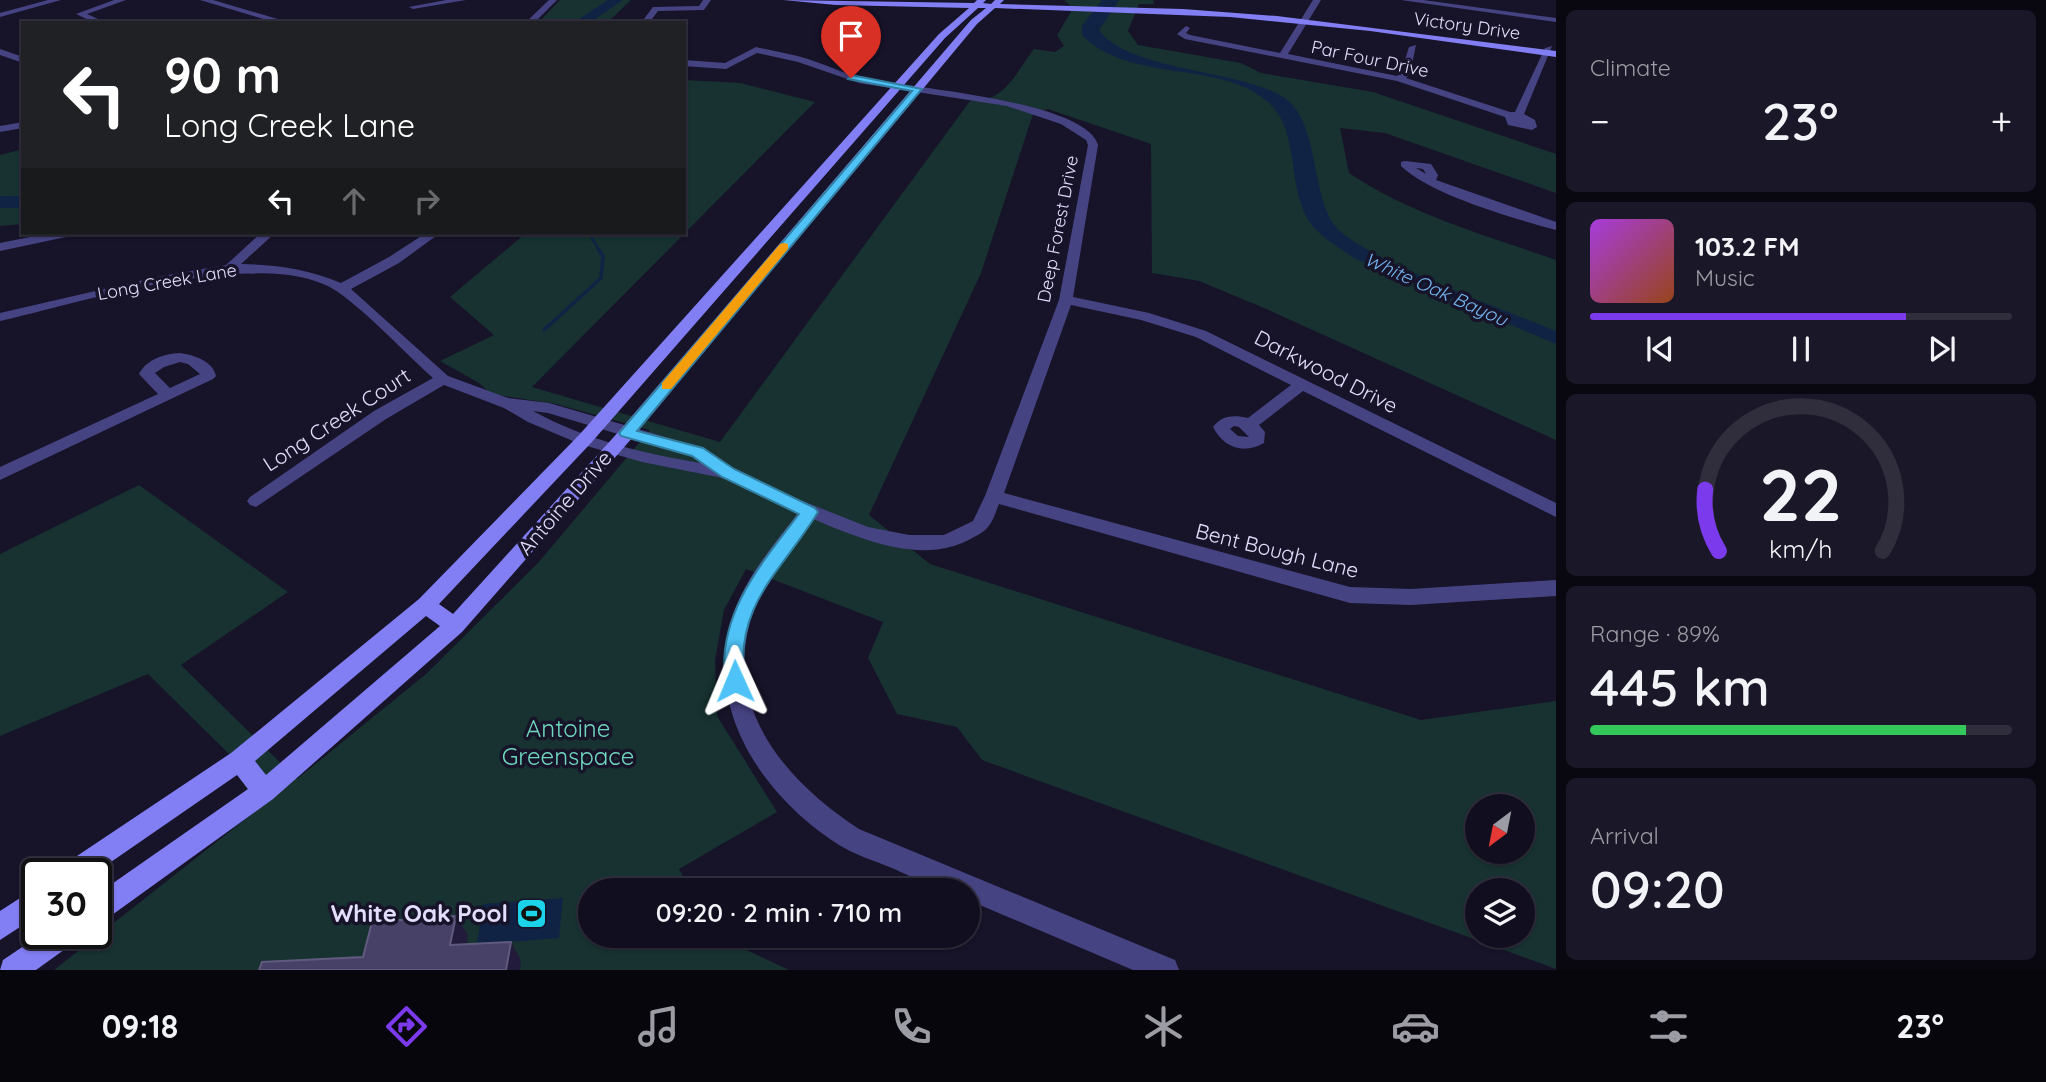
<!DOCTYPE html>
<meta charset="utf-8">
<style>
:root{--surface:#110e1f;--page:#1a1728;--text:#f1f3f6;--muted:#9c9ca4;--line:#302e3d;--accent:#7c3aed}
body{margin:0;font-family:Quicksand,sans-serif;background:var(--page);color:var(--text);height:100vh;display:flex;flex-direction:column;font-size:26px;white-space:nowrap}
*{box-sizing:border-box;margin:0}
p{font-size:23px;color:var(--muted)}
.icon{flex:none;width:38px;height:38px;fill:none;stroke:currentColor;stroke-width:2;stroke-linecap:round;stroke-linejoin:round}
.map{position:relative;flex:1;overflow:hidden}
.drawer{display:flex;flex-direction:column;gap:10px;padding:10px;background:#090811;width:490px}
.drawer>*{flex:none}
.guide{position:absolute;left:21px;top:21px;width:665px;height:214px;border-radius:0px;box-shadow:0 2px 5px #0004,0 0 0 2px var(--line);background:#202124;color:#fff;overflow:hidden}
.needle{width:46px;rotate:212deg}
.controls{position:absolute;left:1465px;top:794px;display:grid;gap:14px}
.controls a{display:grid;place-items:center;width:70px;height:70px;border-radius:50%;background:var(--surface);box-shadow:0 2px 5px #0004,0 0 0 2px var(--line);font-size:35px}
.speed{position:absolute;left:21px;top:858px;display:flex;gap:14px;font-size:35px;font-weight:700;text-align:center}
.speed>*{display:grid;place-content:center;width:91px;height:91px;border-radius:50%;background:var(--surface);box-shadow:0 2px 5px #0004,0 0 0 2px var(--line);line-height:1}
.speed .limit{border:4px solid #111;border-radius:10px;background:#fff;color:#111}
.pin{position:absolute;display:grid;place-items:center;width:60px;height:60px;color:#fff;margin:-72px -30px;border-radius:50% 50% 50% 0;rotate:-45deg;box-shadow:0 0 7px #0007}
.pin .icon{rotate:45deg}
.me{position:absolute;width:77px;margin:-38px;rotate:359deg;stroke-linejoin:round;filter:drop-shadow(0 0 5px #0008)}
.turn{display:flex;align-items:center;gap:24px;height:147px;padding:0 28px;font-size:32px}
.turn .icon{width:91px;height:91px;stroke-width:2.5}
.turn b{display:block;font-size:49px;line-height:60px}
.lanes{display:flex;align-items:center;height:66px;padding:0 28px;background:#0003;justify-content:center;gap:35px;direction:ltr}
.lanes .off{opacity:.35}
.big{font-size:52px;font-weight:600;line-height:1.1}
.drawer .widget{flex:1;display:flex;flex-direction:column;justify-content:center;gap:10px;min-width:0;padding:0 24px;border-radius:10px;background:var(--page)}
.drawer .dial{align-items:center;gap:0}
.dial svg{height:182px;overflow:visible;fill:none;stroke:var(--line);stroke-width:7;stroke-linecap:round;text-anchor:middle}
.dial text{fill:var(--text);stroke:none}
.song{display:flex;align-items:center;gap:21px}
.cover{width:84px;height:84px;border-radius:10px;background:linear-gradient(135deg,hsl(280 70% 55%),hsl(20 70% 35%))}
.played{height:7px;border-radius:4px;background:linear-gradient(90deg,var(--accent) 75%,var(--line) 75%)}
.keys{display:flex;justify-content:space-around;direction:ltr}
.heat{display:flex;justify-content:space-between;align-items:center;font-size:38px;direction:ltr}
.charge{height:10px;border-radius:5px;background:linear-gradient(90deg,#34c759 89%,var(--line) 0)}
.trip{position:absolute;left:578px;top:878px;width:402px;height:70px;border-radius:35px;background:var(--surface);box-shadow:0 2px 5px #0004,0 0 0 2px var(--line);font-weight:600;line-height:70px;text-align:center}
.tab-bar{display:flex;height:112px;justify-content:space-around;align-items:center;background:#07060c;color:var(--muted)}
.tab-bar .icon{width:49px;height:49px}
.tab-bar .on{color:var(--accent)}
.tab-bar b{font-size:32px;color:var(--text)}
main{display:flex;flex:1;min-height:0}
.map>svg:first-child{display:block}
.green{fill:#173231;fill-rule:evenodd}
.water{fill:#102345}
.lines{fill:none;stroke-linecap:round;stroke-linejoin:round}
.stream-far1{stroke:#102345;stroke-width:2.5}
.stream{stroke:#102345;stroke-width:3.5}
.river{fill:#102345;fill-rule:evenodd}
.minor{fill:#464383;fill-rule:evenodd}
.secondary{fill:#827ef3;fill-rule:evenodd}
.shaded-wall{fill:#221b3c}
.building{fill:#484167;stroke:#605a7e;stroke-width:2}
.route{fill:#4fc3f7;stroke:#337fa1;stroke-width:2}
.slow{fill:#f59e0b}
.labels{text-anchor:middle;stroke-width:7;stroke-linejoin:round;paint-order:stroke}
.far-street-label{font-size:18px;fill:#e2defc;stroke:#171329}
.far-water-label{font-size:19px;font-style:italic;fill:#75b7f2;stroke:#171329}
.street-label{font-size:21px;fill:#e2defc;stroke:#171329}
.near-park-label{font-size:24px;fill:#6fd7be;stroke:#171329}
.near-poi-label{font-size:24px;font-weight:bold;fill:#e2defc;stroke:#171329;text-anchor:end}
</style>
<main>
<div class="map">
<svg width="1556" height="970" viewBox="0 0 1556 970">
<rect width="100%" height="100%" fill="#171329"/>
<g class="green">
<path d="M560 0H631L607 23H538Z"/>
<path d="M1067 0H1153L1154 4H1139L1128 31 1138 45 1241 63 1261 73 1373 92 1556 154V193L1385 133 1340 128 1349 173C1411 215 1486 235 1556 260V440L1264 308 1199 281 1152 273 1151 144 1048 109 1033 114 981 273 869 515 930 564 1421 720 1556 701V969L982 760 957 727 897 714 868 658 883 622 746 569 724 610 715 660 717 716 777 812 679 869 691 891H590V936H717L789 970H54L257 810 229 754 148 674 0 736V554L139 485 288 592 181 665 297 779 426 674 538 563 650 430 556 404 491 394 479 383 440 361 494 335 450 297 526 233H684V80L740 83 815 102 532 387 720 442 970 101C1004 103 1015 74 1034 49L1055 52 1064 46 1057 35 1071 12 1069 4 1064 1ZM1477 807H1522V852H1477ZM1477 891H1522V936H1477Z"/>
<path d="M23 149V224L0 226V155Z"/>
</g>
<g class="water">
<path d="M1102 0H1119L1099 30C1127 70 1232 69 1280 95 1319 116 1310 187 1333 223 1353 256 1513 313 1556 331V344L1354 258C1340 248 1322 238 1312 225 1285 190 1302 130 1267 101 1216 59 1130 84 1082 35V26Z"/>
<path d="M563 898 559 938 477 945 483 904Z"/>
</g>
<g class="lines">
<path class="stream-far1" d="M589 233 600 252"/>
<path class="stream" d="M544 330 601 278 603 256 599 250"/>
<g class="river">
<path d="M608 0H623L589 23H573Z"/>
<rect x="0" y="196" width="23" height="12"/>
</g>
<g class="minor">
<path d="M48 0H61L0 17V13Z"/>
<path d="M114 0H126L87 14 107 23H95L76 14Z"/>
<path d="M200 0H213L291 23H277Z"/>
<path d="M446 0H466L413 9 409 7Z"/>
<path d="M549 0H557L534 23H525Z"/>
<path d="M703 0H711L704 10 658 11 649 23H641L653 7 699 6Z"/>
<path d="M1313 0H1321L1288 54 1397 76 1401 73 1409 47 1416 45 1410 74 1406 78 1510 112H1515L1545 48 1552 46 1524 114 1535 120 1537 127 1532 130 1508 125 1505 117 1397 81 1185 39 1177 34 1186 26 1190 28 1186 33 1190 35 1280 53Z"/>
<path d="M1401 0H1423L1556 18V22Z"/>
<path d="M756 47C773 51 791 54 808 59 827 65 844 74 863 78 907 88 1085 100 1098 145L1073 297 1149 313 1206 331 1556 503V517L1303 391 1259 425 1265 432 1264 443C1243 455 1223 447 1213 427 1222 415 1234 415 1248 418L1291 385 1196 337 1141 320 1071 305 1004 493 1350 587 1411 589 1556 580V596L1411 605 1350 603 999 504C996 511 993 522 987 528 984 532 978 535 974 537 925 567 861 539 813 519 798 541 779 560 766 584 709 687 773 773 859 829L1175 960 1179 970H1133L968 900V891C938 891 919 880 892 868 875 861 855 855 839 845 773 803 716 729 726 647 732 592 766 555 798 513L723 478 642 462 580 444 528 422 504 408 444 385 386 419 256 507 250 505 247 501 250 497 374 411 433 378C404 352 369 314 338 292 269 243 79 303 0 321V313L156 277 226 265 261 233H275L241 264C277 265 308 269 341 283L389 257 426 233H440L399 263 351 289 448 376 508 398 549 403 703 448 734 469 780 492 868 527 909 535H944L973 521 985 496 1059 300 1088 145 1086 140 1061 124 1007 106 859 83 798 62 757 53 726 69 684 66V60L725 63ZM533 411 548 413 691 456 701 463C644 454 584 439 533 411ZM1234 426 1239 427 1249 437 1238 436 1230 429Z"/>
<path d="M0 49 23 57V63L0 55Z"/>
<path d="M23 122V128L0 132V126Z"/>
<path d="M1405 161 1431 164 1438 175 1436 180 1556 222V230C1513 218 1433 196 1401 166V162ZM1416 168 1423 169 1426 174Z"/>
<path d="M50 233H72L66 237 0 251V243Z"/>
<path d="M180 353C194 355 213 361 216 376L213 379 0 480V467L158 394 139 374C147 359 164 354 180 353ZM180 362 188 364 200 374 170 388 155 373 164 367Z"/>
</g>
<g class="secondary">
<path d="M783 0 974 3 977 0H986L983 3 991 4 995 0H1004L1000 4 1183 9 1277 16 1556 51V57L1370 31 1230 17 995 8 977 24 633 437 462 632 273 799 105 920 96 924V895L248 789 237 775 95 873H61L65 864 231 753 419 599 579 435 939 34 969 8 836 5ZM978 8H986L971 20 621 429 453 614 439 604 591 443 945 38ZM426 616 440 626 266 775 255 761Z"/>
<path d="M37 887V916L0 940V911Z"/>
<path d="M43 933H79L75 942 36 970H0L3 960Z"/>
</g>
</g>
<g class="shaded-wall">
<path d="M456 916 468 935 463 963 450 945Z"/>
<path d="M511 942 521 960 520 970H506Z"/>
</g>
<path class="building" d="M456 916 450 945 511 942 506 970H259L262 962 363 957 372 922Z"/>
<path class="route" d="M851 75 922 89 637 431 703 448 734 469 815 508 818 512C783 570 733 605 745 681L742 687 735 689 728 687 725 681C717 614 761 564 799 514L722 477 692 456 621 436 619 433 912 91 848 79Z"/>
<path class="slow" d="M784 243 788 244V249L671 389H662V383L780 244Z"/>
<defs>
<symbol id="stadium-square" viewBox="-11 -11 22 22"><rect x="-9" y="-9" width="18" height="18" rx="4" fill="#1cd4ea" stroke="#171329"/><path d="M0-5a6.5 5 0 1 0 0 10a6.5 5 0 1 0 0-10ZM-3.5-1.8h7v3.6h-7Z" fill="#111"/></symbol>
</defs>
<g fill-rule="evenodd">
<use href="#stadium-square" x="514" y="896" width="35" height="35"/>
</g>
<g class="labels">
<g class="far-street-label">
<text transform="translate(1467 26) rotate(8)" y="6">Victory Drive</text>
<text transform="translate(1370 59) rotate(12)" y="6">Par Four Drive</text>
<text transform="translate(1058 229) rotate(-79)" y="6">Deep Forest Drive</text>
<text transform="translate(167 282) rotate(-10)" y="6">Long Creek Lane</text>
</g>
<g class="far-water-label">
<text transform="translate(1436 289) rotate(24)" y="7">White Oak Bayou</text>
</g>
<g class="street-label">
<text transform="translate(1326 372) rotate(27)" y="7">Darkwood Drive</text>
<text transform="translate(337 420) rotate(-33)" y="7">Long Creek Court</text>
<text transform="translate(565 503) rotate(-49)" y="7">Antoine Drive</text>
<text transform="translate(1277 551) rotate(14)" y="7">Bent Bough Lane</text>
</g>
<g class="near-park-label">
<text x="568" y="737">Antoine<tspan x="568" dy="28">Greenspace</tspan></text>
</g>
<g class="near-poi-label">
<text x="508" y="922">White Oak Pool</text>
</g>
</g>
</svg>
<div class="controls">
<a><svg class="needle" viewBox="-14 -14 28 28"><path d="M0-13l5 13h-10z" fill="#e53935"/><path d="M0 13l5-13h-10z" fill="#9c9ca4"/></svg></a>
<a><svg class="icon" aria-label="layers" viewBox="0 0 24 24"><path d="M12 4l9 5-9 5-9-5zM3 14l9 5 9-5"/></svg></a>
</div>
<div class="speed"><div class="limit">30</div></div>
<div class="pin" style="left:851px;top:78px;background:#d93025"><svg class="icon" aria-label="arrive" viewBox="0 0 24 24"><path d="M6 21V4h12l-3 4 3 4H6"/></svg></div>
<svg class="me" style="left:735px;top:681px" viewBox="-20 -20 40 40"><path d="M0-17L14 15 0 8-14 15z" fill="#4fc3f7" stroke="#fff" stroke-width="4"/></svg>
<div class="trip">09:20 · 2 min · 710 m</div>
<div class="guide">
<div class="turn"><svg class="icon" aria-label="left" viewBox="0 0 24 24"><path d="M17 20v-9H6M10 6l-5 5 5 5"/></svg><div><b>90 m</b>Long Creek Lane</div></div>
<div class="lanes"><svg class="icon" aria-label="left" viewBox="0 0 24 24"><path d="M17 20v-9H6M10 6l-5 5 5 5"/></svg><svg class="icon off" aria-label="ahead" viewBox="0 0 24 24"><path d="M12 20V5M6 11l6-6 6 6"/></svg><svg class="icon off" aria-label="right" viewBox="0 0 24 24"><path d="M7 20v-9h11M14 6l5 5-5 5"/></svg></div>
</div>
</div>
<section class="drawer">
<div class="widget"><p>Climate</p>
<div class="heat"><a>−</a><b class="big">23°</b><a>+</a></div>
</div>
<div class="widget">
<div class="song"><i class="cover"></i><div><b>103.2 FM</b><p>Music</p></div></div>
<div class="played"></div>
<div class="keys"><svg class="icon" aria-label="previous" viewBox="0 0 24 24"><path d="M18 5L8 12l10 7zM5 5v14"/></svg><svg class="icon" aria-label="pause" viewBox="0 0 24 24"><path d="M8 5v14M16 5v14"/></svg><svg class="icon" aria-label="next" viewBox="0 0 24 24"><path d="M6 5l10 7-10 7zM19 5v14"/></svg></div>
</div>
<div class="widget dial"><svg viewBox="0 0 100 80">
<path d="M14 69A42 42 0 1 1 86 69"/>
<path d="M14 69A42 42 0 0 1 8 42" stroke="#7c3aed"/>
<text x="50" y="56" font-size="32" font-weight="700">22</text>
<text x="50" y="72" font-size="11">km/h</text>
</svg></div>
<div class="widget"><p>Range · 89%</p><b class="big">445 km</b><div class="charge"></div></div>
<div class="widget"><p>Arrival</p><b class="big">09:20</b></div>
</section>
</main>
<nav class="tab-bar">
<b>09:18</b>
<svg class="icon on" aria-label="directions" viewBox="0 0 24 24"><path d="M12 3l9 9-9 9-9-9zM9 14v-3h6M13 9l2 2-2 2"/></svg>
<svg class="icon" aria-label="music" viewBox="0 0 24 24"><path d="M9 18V5l10-2v13"/><circle cx="6" cy="18" r="3"/><circle cx="16" cy="16" r="3"/></svg>
<svg class="icon" aria-label="phone" viewBox="0 0 24 24"><path d="M5 4h4l2 5-3 2q2 4 5 5l2-3 5 2v4C11 20 4 13 5 4z"/></svg>
<svg class="icon" aria-label="climate" viewBox="0 0 24 24"><path d="M12 3v18M4 7l16 10M4 17L20 7"/></svg>
<svg class="icon" aria-label="car" viewBox="0 0 24 24"><path d="M5 17H2v-5l4-1 3-4h7l3 4 3 1v5h-3M9 17h6M6 11h13"/><circle cx="7" cy="17" r="2"/><circle cx="17" cy="17" r="2"/></svg>
<svg class="icon" aria-label="filters" viewBox="0 0 24 24"><path d="M4 7h16M4 17h16"/><circle cx="9" cy="7" r="2"/><circle cx="15" cy="17" r="2"/></svg>
<b>23°</b>
</nav>
